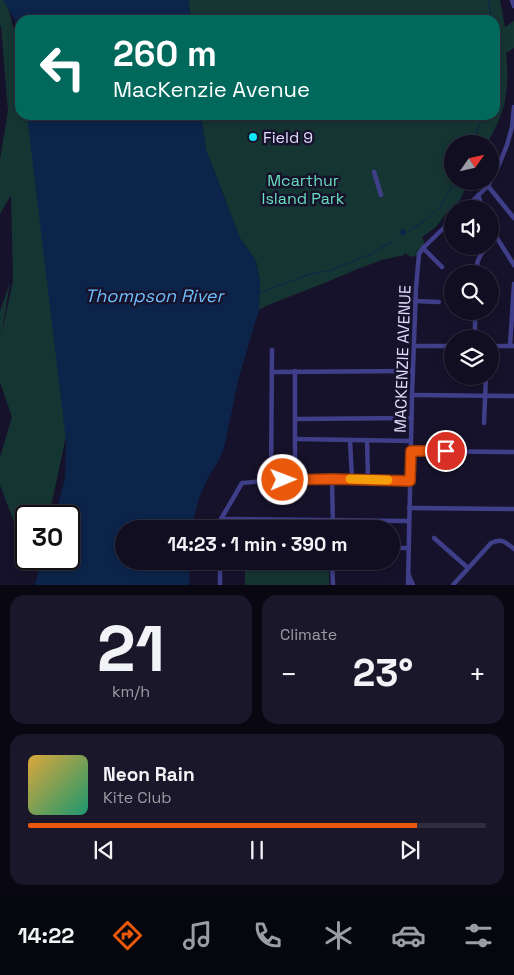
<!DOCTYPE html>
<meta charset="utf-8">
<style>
:root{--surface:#100e20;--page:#191729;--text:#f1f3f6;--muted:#9c9ca5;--line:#302e3e;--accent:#ea580c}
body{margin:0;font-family:"Space Grotesk",sans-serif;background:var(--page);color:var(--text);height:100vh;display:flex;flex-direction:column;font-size:19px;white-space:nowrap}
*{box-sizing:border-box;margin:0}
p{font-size:16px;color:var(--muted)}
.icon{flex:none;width:28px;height:28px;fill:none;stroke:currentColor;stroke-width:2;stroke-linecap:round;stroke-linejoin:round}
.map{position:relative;height:585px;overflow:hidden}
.panel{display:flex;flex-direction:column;gap:10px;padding:10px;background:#090812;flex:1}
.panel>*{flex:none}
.guide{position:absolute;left:15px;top:15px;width:485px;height:105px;border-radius:15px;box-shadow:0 2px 8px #0003,0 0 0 1px var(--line);background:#00695c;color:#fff;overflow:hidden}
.needle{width:32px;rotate:56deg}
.buttons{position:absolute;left:444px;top:135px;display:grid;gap:10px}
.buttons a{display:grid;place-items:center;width:55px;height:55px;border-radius:50%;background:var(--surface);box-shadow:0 2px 8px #0003,0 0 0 1px var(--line);font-size:25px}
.speed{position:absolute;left:15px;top:505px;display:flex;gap:10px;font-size:25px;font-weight:700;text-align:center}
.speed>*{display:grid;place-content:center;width:65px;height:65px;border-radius:50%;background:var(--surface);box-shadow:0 2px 8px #0003,0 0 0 1px var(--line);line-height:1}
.speed .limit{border:2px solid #111;border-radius:8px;background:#fff;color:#111}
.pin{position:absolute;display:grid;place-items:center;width:42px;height:42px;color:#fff;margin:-21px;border:2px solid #fff;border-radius:50%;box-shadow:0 1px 5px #0007}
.me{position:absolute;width:55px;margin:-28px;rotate:89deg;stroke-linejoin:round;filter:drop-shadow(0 0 4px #0008)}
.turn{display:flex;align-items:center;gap:18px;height:105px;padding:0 15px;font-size:22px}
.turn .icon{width:65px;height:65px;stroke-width:2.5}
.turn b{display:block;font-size:35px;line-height:42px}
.big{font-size:38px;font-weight:700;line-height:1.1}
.panel .widget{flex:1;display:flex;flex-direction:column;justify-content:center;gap:8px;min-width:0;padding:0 18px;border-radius:15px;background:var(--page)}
.panel .dial{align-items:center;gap:0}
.dial b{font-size:65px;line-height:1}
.song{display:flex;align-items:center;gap:15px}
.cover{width:60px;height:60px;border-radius:8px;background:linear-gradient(135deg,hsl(40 70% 55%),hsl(160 70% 35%))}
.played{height:5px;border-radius:2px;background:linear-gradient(90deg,var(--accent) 85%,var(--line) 85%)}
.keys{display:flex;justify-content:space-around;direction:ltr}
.heat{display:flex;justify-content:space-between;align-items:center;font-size:28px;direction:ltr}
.panel .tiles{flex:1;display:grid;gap:10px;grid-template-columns:1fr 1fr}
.widget:last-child{grid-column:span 2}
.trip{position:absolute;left:115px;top:520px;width:285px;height:50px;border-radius:25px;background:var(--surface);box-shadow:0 2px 8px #0003,0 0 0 1px var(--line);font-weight:700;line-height:50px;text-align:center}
.tab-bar{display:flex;height:80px;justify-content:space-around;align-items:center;background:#06060d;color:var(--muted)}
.tab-bar .icon{width:35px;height:35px}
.tab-bar .active{color:var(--accent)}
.tab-bar b{font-size:22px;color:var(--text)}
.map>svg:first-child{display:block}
.green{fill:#153533}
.water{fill:#0c244a}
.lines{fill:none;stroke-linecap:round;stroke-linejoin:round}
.stream{stroke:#0c244a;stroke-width:1}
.river{stroke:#0c244a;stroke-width:5.5}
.minor{stroke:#3f3e89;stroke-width:4.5}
.route-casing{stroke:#983908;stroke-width:12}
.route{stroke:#ea580c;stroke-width:9}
.slow{stroke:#f59e0b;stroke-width:9}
.poi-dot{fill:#0ee8fa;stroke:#16122b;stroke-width:2}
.labels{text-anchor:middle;stroke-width:5;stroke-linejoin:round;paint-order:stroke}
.poi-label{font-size:16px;fill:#e0ddfe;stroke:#16122b;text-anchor:start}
.park-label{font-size:16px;fill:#69dfbe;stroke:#16122b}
.street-label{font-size:16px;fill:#e0ddfe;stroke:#16122b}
.water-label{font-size:18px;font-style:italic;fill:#6ebefc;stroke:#16122b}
</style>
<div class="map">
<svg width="514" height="585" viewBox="0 0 514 585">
<rect width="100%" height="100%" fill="#16122b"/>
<g class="green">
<path d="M0 0H6L20 52V115H35L78 380 49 516H26V554L0 485V457L12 417 0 382V311L10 283 1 337 13 281 11 195 0 214V159L8 111 1 26H0Z"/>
<path d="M188 0H500L505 27 514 21V48L506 53C508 68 508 85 505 100 503 114 494 131 487 144H452V181H469L460 200 447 212 436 227 422 237 424 241 423 253 411 257 405 253 404 255 382 260 360 268 322 284 268 305 259 310 260 281 256 261 240 238 206 150 201 115H495V20H191Z"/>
<path d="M245 522 329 523V529H245Z"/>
<rect x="245" y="561" width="84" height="24"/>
</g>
<g class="water">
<path d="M3 0H188L191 20H20V58L15 20Z"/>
<path d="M27 115H201L206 150 240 238 256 261 260 281 259 310 239 377 224 448 219 460 209 476 199 498 194 518 193 529H124V561H190L189 585H35L38 573 40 559H69V516H55L65 478 66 441Z"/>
</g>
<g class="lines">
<g class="stream">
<path d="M489 0 491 20"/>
<path d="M495 68V63"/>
<path d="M472 144 483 115"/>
<path d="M409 231 423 222 441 206 455 181"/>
<path d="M258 293 311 274 331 270 349 263 373 253 395 239"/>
</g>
<path class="river" d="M403 233V232"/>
<g class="minor">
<path d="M512 0 514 6"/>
<path d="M374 172 381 195"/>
<path d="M488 186 514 218"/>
<path d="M478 195 483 209"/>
<path d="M464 209 488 186 498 167 507 145 512 127 514 107"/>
<path d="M490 227 514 265"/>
<path d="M423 248 442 267"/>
<path d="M476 274C476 262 479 253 489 246"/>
<path d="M415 301 439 302"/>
<path d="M475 339V311"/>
<path d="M414 346H452"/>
<path d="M490 346H514"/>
<path d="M510 346 514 284"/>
<path d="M272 372 413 371"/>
<path d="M412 395 514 396"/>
<path d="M296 419 412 418"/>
<path d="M484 423 486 376"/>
<path d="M296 439 411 441"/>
<path d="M350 440 352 479"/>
<path d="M367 440 368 480"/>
<path d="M411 451 514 452"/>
<path d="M332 479 333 529"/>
<path d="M271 480 272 350"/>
<path d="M295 480V371"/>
<path d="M409 508 514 509"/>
<path d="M221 519 409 521"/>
<path d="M221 529V519L242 483C298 477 354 479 410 481"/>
<path d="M434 538 468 568"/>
<path d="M391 548H408"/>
<path d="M332 561 333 585"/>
<path d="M409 576 413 585"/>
<path d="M220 585V561"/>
<path d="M408 585 412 395 416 288 419 254 423 248 452 220"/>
<path d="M453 585 491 543C503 538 505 542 514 549"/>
</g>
</g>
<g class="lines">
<defs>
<path id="route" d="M283 480 332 479 410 481 411 451H446"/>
</defs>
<use href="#route" class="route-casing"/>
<use href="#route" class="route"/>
<path class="slow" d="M350 479 388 480"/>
</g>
<circle class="poi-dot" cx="253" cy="137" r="5"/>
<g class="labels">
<g class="poi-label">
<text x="263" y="143">Field 9</text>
</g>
<g class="park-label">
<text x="303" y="186">Mcarthur<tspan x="303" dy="18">Island Park</tspan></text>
</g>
<g class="street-label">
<text transform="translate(402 359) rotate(-88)" y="6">MACKENZIE AVENUE</text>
</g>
<g class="water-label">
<text x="154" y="302">Thompson River</text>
</g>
</g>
</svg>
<div class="buttons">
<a><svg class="needle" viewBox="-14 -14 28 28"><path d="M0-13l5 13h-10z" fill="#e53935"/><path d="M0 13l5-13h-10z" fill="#9c9ca5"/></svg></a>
<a><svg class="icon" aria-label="sound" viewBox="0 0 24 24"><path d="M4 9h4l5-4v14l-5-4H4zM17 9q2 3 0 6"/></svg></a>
<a><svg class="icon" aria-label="search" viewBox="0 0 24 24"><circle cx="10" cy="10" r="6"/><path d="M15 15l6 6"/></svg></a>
<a><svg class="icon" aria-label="layers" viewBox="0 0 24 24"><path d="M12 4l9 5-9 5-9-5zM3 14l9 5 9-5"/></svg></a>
</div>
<div class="speed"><div class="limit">30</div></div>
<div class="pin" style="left:446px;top:451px;background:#d93025"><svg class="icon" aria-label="arrive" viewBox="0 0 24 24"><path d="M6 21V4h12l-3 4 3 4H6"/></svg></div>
<svg class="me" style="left:283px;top:480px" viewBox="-20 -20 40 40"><circle r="17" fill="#ea580c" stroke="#fff" stroke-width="3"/><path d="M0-11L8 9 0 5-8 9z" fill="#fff"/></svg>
<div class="trip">14:23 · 1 min · 390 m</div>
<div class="guide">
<div class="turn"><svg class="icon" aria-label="left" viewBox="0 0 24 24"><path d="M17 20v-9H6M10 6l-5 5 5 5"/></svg><div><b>260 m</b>MacKenzie Avenue</div></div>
</div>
</div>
<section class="panel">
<div class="tiles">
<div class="widget dial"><b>21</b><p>km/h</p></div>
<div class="widget"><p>Climate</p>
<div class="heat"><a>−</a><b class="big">23°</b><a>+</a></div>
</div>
<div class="widget">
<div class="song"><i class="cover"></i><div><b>Neon Rain</b><p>Kite Club</p></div></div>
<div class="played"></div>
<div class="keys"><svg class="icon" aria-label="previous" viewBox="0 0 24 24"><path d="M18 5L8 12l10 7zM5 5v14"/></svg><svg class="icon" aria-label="pause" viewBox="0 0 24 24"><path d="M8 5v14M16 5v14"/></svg><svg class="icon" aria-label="next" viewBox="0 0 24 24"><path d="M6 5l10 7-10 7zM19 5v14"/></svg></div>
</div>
</div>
</section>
<nav class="tab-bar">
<b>14:22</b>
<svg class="icon active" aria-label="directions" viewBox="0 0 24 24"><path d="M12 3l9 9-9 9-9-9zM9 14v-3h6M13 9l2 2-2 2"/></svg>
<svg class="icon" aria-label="music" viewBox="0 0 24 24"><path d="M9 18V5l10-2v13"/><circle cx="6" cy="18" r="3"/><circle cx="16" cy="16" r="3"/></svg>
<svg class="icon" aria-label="phone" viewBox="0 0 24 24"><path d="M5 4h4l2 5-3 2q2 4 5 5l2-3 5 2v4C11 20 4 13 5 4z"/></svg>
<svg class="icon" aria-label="climate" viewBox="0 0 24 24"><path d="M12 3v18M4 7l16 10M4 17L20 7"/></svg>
<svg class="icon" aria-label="car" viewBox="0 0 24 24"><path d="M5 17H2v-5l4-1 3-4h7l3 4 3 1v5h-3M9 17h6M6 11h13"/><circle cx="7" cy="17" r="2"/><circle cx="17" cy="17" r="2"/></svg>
<svg class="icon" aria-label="filters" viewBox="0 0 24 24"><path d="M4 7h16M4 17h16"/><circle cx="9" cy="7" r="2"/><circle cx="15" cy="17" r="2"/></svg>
</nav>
